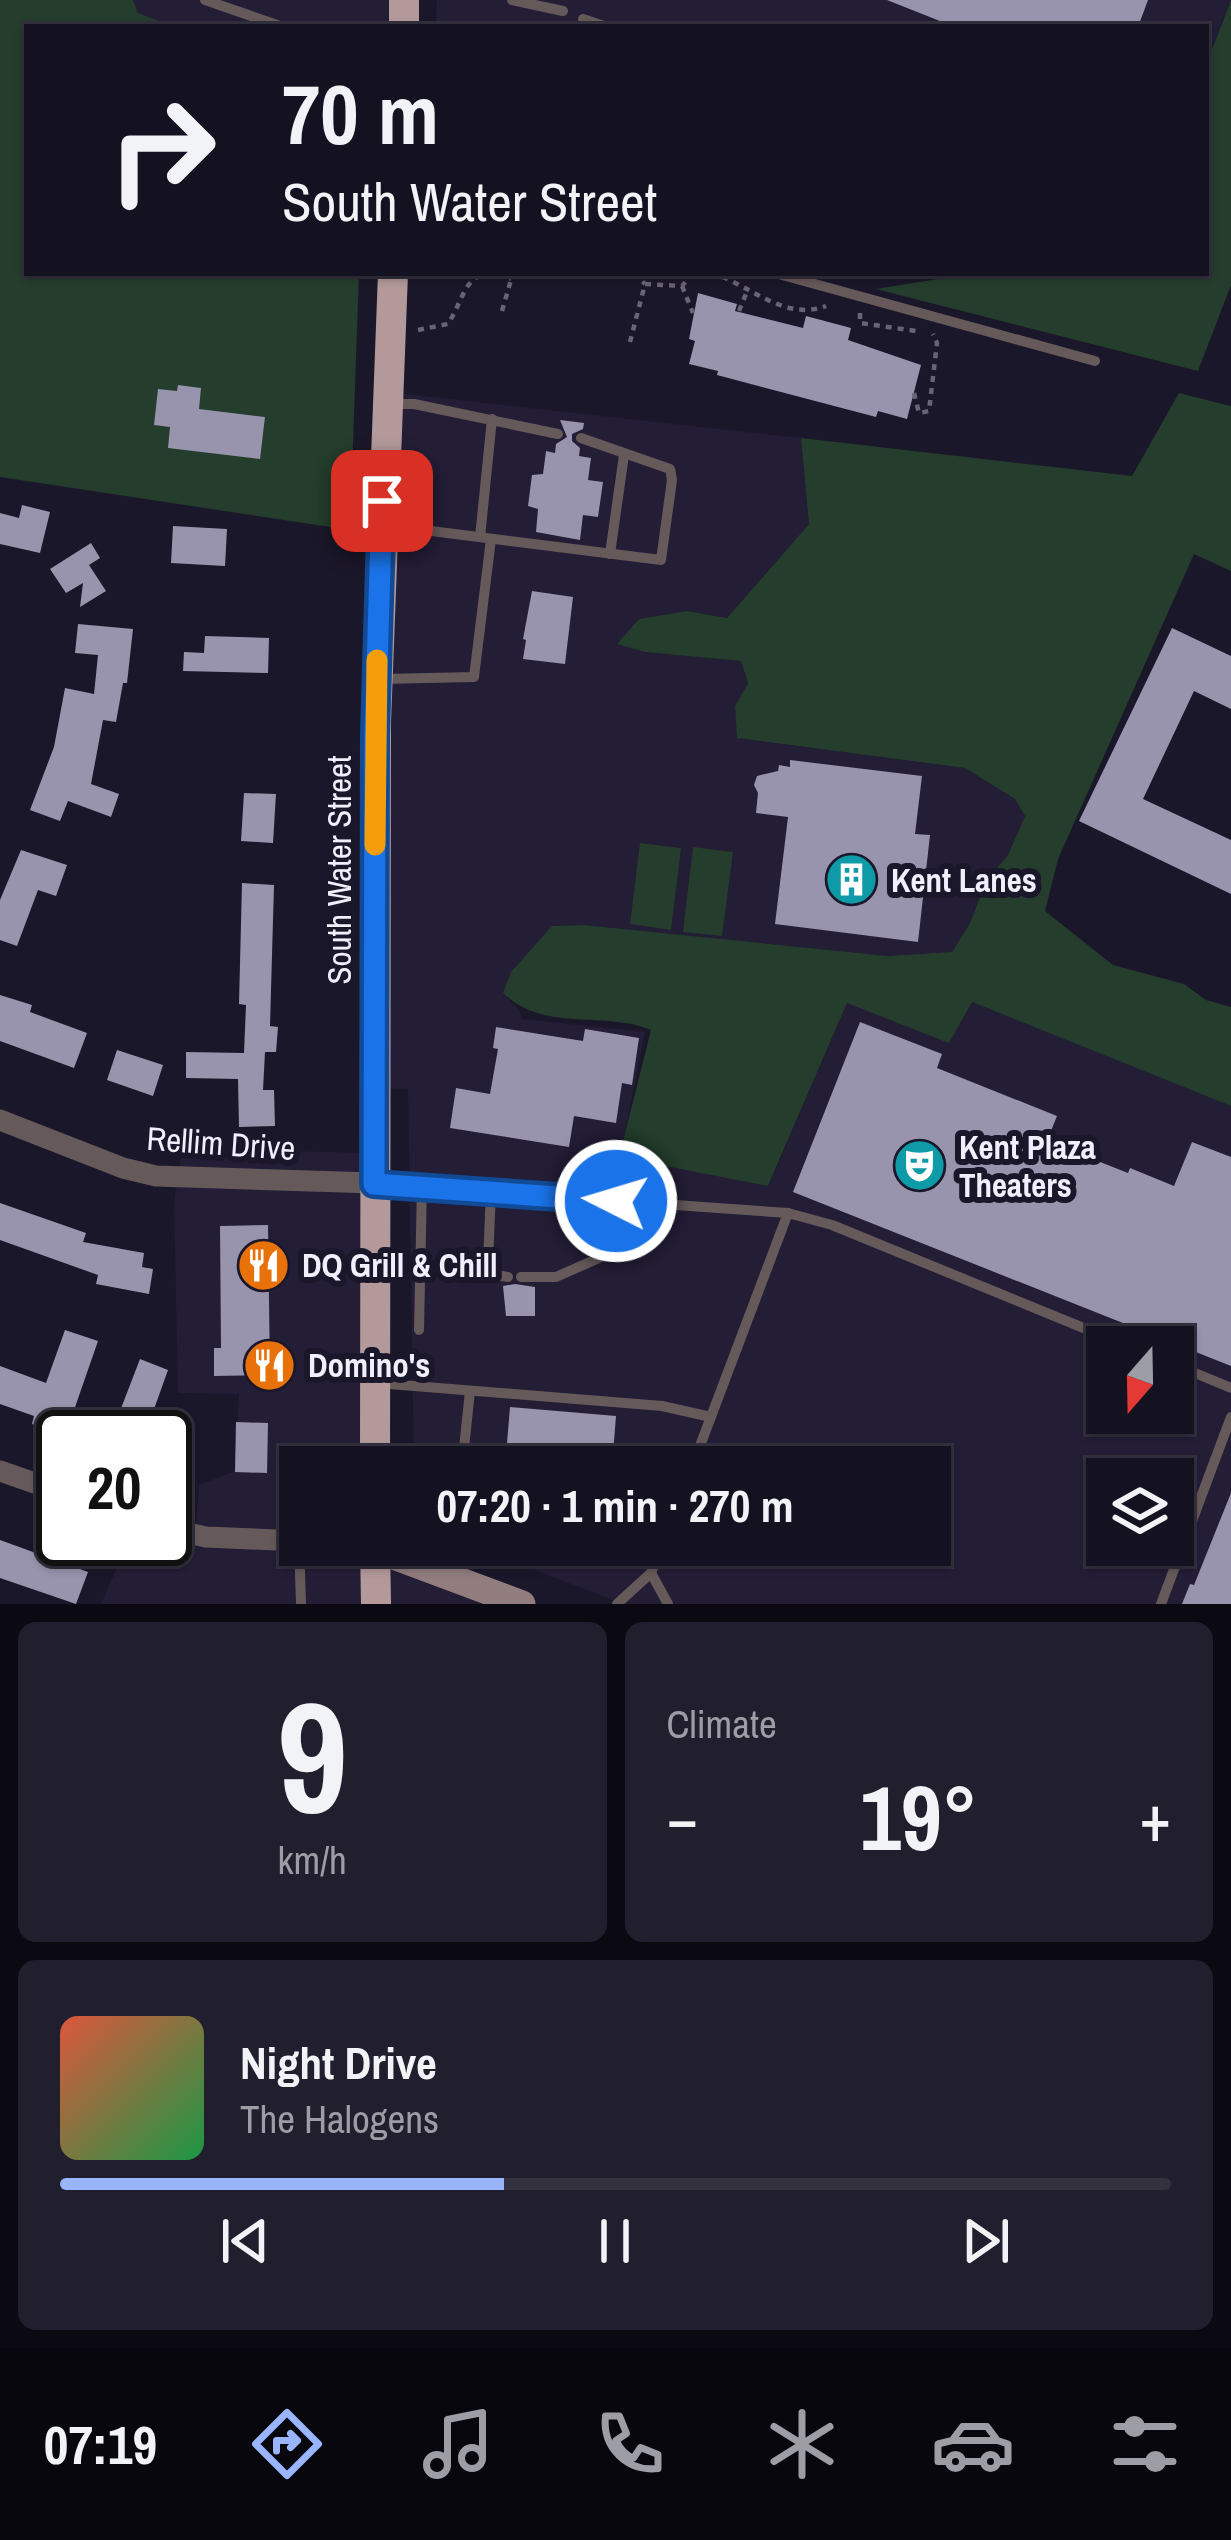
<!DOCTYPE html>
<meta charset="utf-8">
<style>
:root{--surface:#141120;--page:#211f2d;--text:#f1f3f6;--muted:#9d9da5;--line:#33313e;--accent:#98b5fd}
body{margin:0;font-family:"Archivo Narrow",sans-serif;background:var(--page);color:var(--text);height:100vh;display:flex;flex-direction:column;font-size:45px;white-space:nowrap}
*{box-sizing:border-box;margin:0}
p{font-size:39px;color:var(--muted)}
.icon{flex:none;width:66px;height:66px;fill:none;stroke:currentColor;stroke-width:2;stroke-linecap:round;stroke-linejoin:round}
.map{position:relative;height:1604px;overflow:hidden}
.sheet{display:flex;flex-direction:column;gap:18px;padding:18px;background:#0b0912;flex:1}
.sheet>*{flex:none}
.banner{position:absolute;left:24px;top:24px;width:1185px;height:252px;border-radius:0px;box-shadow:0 3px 9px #0004,0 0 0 3px var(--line);background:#141120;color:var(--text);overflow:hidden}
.needle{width:78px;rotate:200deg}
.fabs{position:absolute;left:1086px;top:1326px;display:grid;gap:24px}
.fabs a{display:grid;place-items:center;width:108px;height:108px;border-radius:0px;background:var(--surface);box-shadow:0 3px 9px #0004,0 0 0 3px var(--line);font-size:60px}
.speed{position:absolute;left:36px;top:1410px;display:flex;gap:24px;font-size:60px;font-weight:700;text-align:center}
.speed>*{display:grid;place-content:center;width:156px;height:156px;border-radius:50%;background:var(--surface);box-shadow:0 3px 9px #0004,0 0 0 3px var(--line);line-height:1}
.speed .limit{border:6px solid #111;border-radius:18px;background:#fff;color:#111}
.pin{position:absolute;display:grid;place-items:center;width:102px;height:102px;color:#fff;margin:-51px;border-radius:24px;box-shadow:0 6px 18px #0006}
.me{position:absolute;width:132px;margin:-66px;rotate:275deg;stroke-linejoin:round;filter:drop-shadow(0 0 9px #0008)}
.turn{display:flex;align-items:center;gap:42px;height:252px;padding:0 60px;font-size:54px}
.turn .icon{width:156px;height:156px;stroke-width:2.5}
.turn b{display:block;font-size:84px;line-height:102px}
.big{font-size:90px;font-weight:700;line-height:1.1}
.sheet .tile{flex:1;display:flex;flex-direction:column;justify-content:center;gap:18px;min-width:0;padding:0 42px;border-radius:18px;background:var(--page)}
.sheet .dial{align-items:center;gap:0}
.dial b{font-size:156px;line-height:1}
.song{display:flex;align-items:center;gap:36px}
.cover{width:144px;height:144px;border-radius:18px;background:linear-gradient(135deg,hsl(10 70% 55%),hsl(140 70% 35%))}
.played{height:12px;border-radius:6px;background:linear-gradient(90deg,var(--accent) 40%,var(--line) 40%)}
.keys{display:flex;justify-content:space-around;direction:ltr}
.heat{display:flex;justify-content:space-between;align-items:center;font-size:66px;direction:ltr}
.sheet .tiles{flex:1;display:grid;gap:18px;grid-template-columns:1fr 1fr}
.tile:last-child{grid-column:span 2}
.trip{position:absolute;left:279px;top:1446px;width:672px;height:120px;border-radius:0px;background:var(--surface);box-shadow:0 3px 9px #0004,0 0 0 3px var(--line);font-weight:700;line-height:120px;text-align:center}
.tab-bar{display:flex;height:192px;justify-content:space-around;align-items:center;background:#08070d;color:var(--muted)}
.tab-bar .icon{width:84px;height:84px}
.tab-bar .current{color:var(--accent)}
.tab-bar b{font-size:54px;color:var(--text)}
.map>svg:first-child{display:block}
.built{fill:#231d36;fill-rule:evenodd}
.green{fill:#243d2c}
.building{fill:#9894ad}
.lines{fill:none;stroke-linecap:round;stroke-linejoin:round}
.path{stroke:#686475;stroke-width:4.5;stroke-dasharray:6 6;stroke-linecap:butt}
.lane{stroke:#66595a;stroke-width:10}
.street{stroke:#66595a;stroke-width:21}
.secondary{stroke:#917d7e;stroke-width:27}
.primary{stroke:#b3999a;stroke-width:30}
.route-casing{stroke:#114b97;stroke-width:30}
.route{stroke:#1a73e8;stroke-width:21}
.slow{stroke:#f59e0b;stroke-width:21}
.labels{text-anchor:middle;stroke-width:12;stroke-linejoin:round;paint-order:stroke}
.street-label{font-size:33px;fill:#f1effc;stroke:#1b172a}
.poi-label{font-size:33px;font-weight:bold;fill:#f1effc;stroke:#1b172a;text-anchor:start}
</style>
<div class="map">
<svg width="1231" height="1604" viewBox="0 0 1231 1604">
<rect width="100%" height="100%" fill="#1b172a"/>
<g class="built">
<path d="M133 0H404V27H175L138 13Z"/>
<path d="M437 0H1230L1206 65V27H436Z"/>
<path d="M387 392 801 438 809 524 727 618 688 611 645 652 741 661 748 683 735 706 738 738 965 768 1015 799 1025 816 1008 855 986 881 970 923 952 952 942 955 888 956 584 925 552 926 503 994 520 1010 522 1019 645 1032 620 1157 769 1185 847 1003 972 1002 1231 1106V1604H623L470 1545H930V1467H414L408 1089 375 1088ZM1107 1347H1173V1413H1107ZM1107 1479H1173V1545H1107Z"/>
<path d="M182 1149 374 1153 375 1467H300V1545H375L522 1604H101L129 1539H165V1514L196 1522 199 1485 235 1471 239 1394 178 1393 174 1201Z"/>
</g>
<g class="green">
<path d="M0 0H133L138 13 175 27H27V273H359L350 530 0 477Z"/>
<path d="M1231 0V285L1198 371 876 289 975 273H1206V65Z"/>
<path d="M1179 393 1231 406V571L1194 554 1058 859 1045 911 1113 965 1184 984 1206 1000 1231 1007V1106L972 1002 949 1043 847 1003 768 1186 619 1157 651 1030C602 1010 545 1033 503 993L511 972 552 926 584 925 888 956 952 952 970 923 986 881 1008 855 1025 816 1015 799 965 768 737 738 735 706 748 683 741 661 645 652 617 644 639 619 688 611 727 618 809 524 801 438 1132 476Z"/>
<path d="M640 843 681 848 671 930 630 924Z"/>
<path d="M693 847 733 852 722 936 683 932Z"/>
</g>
<g class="building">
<path d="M887 0H1148L1138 27H955Z"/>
<path d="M698 293 737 304 735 311 803 328 806 316 851 328 848 340 921 365 907 419 878 411 876 417 717 375 718 371 689 364 695 341 689 339Z"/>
<path d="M178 385 201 388 199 409 265 417 260 459 168 448 170 427 154 425 158 389 177 391Z"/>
<path d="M560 420 584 423 583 429 572 434V441L580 448 579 456 591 458 588 480 603 482 598 517 583 515 580 540 536 532 538 509 528 506 532 475 543 474 546 451 555 453 556 444 567 437Z"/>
<path d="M22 505 50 512 40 553 0 544V513L19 518Z"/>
<path d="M173 526 227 529 225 566 171 563Z"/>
<path d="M91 543 100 558 89 565 106 591 80 607 83 583 66 593 50 569Z"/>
<path d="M532 591 573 597 565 664 523 659 526 640 523 639Z"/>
<path d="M78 624 133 629 127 683H123L116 722 103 720 91 784 119 794 111 817 68 801 60 821 30 810 54 747 65 688 94 694 98 655 75 653Z"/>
<path d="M1172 628 1231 656V709L1194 691 1143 799 1231 840V894L1079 821Z"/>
<path d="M205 636 269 638 268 673 183 671 184 652 204 653Z"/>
<path d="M790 760 922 776 915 834 930 835 918 942 775 924 788 817 756 813 758 793 754 785 757 776 778 771 779 765 790 767Z"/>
<path d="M244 793 276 794 273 843 241 841Z"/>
<path d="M21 850 67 865 56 896 38 890 17 946 0 940V900Z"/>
<path d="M242 883 274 885 270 1026 278 1027 276 1052H265L263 1090H274L275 1126 239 1127 238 1079 186 1078V1052L244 1053 246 1005 239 1004Z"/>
<path d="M0 995 32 1005 30 1012 87 1033 74 1068 0 1041Z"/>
<path d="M860 1022 942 1054 937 1068 1057 1116 1047 1141 1128 1173 1130 1168 1174 1186 1192 1142 1231 1157V1366L793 1192Z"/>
<path d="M496 1027 583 1041 585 1029 639 1038 632 1085 622 1083 616 1123 574 1116 569 1147 450 1128 456 1088 490 1094 498 1049 493 1048Z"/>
<path d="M117 1050 163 1065 153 1096 107 1080Z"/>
<path d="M0 1203 86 1233 83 1242 144 1253 142 1267 153 1269 149 1294 96 1284 98 1275 0 1240Z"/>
<path d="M268 1225 270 1375 214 1376V1348H221L220 1226Z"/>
<path d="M515 1284 535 1287V1316H506L503 1286Z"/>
<path d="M65 1330 98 1341 65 1436 32 1424 34 1416 0 1404V1366L46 1383Z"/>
<path d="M140 1359 168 1370 144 1437H110Z"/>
<path d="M510 1407 616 1416 612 1467H505Z"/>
<path d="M236 1422 268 1423 267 1473 235 1472Z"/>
<path d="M1231 1493V1604H1182L1190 1584 1194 1585Z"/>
<path d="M0 1540 88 1572 76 1604 0 1578Z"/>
</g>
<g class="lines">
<g class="path">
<path d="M634 273 645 284"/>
<path d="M711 273C750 284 783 322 826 306"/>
<path d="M682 286 693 313"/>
<path d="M502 311 513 273"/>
<path d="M739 311 748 289"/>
<path d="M860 313V323L916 331"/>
<path d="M418 330 448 324C467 294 465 262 511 279"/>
<path d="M630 342 645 284 682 286 693 273"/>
<path d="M914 393 919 413 929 411 937 343 933 334"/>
</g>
<g class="lane">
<path d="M205 0 283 27"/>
<path d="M512 0 563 11"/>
<path d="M583 19 607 27"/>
<path d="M775 273 1095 361"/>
<path d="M390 404H414L558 434"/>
<path d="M384 525 661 560 672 480 670 469 581 438"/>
<path d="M480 537 492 419"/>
<path d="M610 554 624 455"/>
<path d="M380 679 474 677 491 539"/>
<path d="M378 1184 788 1213 832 1225 1130 1347"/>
<path d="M491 1190 488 1263 495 1275 508 1277"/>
<path d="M521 1277H556L599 1258"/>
<path d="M419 1330 422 1185"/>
<path d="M1173 1364 1231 1388"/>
<path d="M377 1383 662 1406 711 1417"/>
<path d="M462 1467 470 1391"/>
<path d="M692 1467 788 1213"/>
<path d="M299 1541 301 1604"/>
<path d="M651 1573 668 1604"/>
<path d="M617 1604 651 1573 662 1545"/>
<path d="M1161 1604 1231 1417"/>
</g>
<g class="street">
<path d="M0 1120 123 1168 156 1176 374 1183"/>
<path d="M0 1471 63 1493"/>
<path d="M165 1528 206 1537 300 1541"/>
</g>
<path class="secondary" d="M375 1549 522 1604"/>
<g class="primary">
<path d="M404 27V0"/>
<path d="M375 1467 376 723 393 273"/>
<path d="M375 1545 376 1604"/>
</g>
</g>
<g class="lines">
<defs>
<path id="route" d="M382 501 375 735 374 1184 616 1201"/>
</defs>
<use href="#route" class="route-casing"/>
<use href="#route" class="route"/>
<path class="slow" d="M375 845 377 660"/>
</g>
<defs>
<symbol id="building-disc" viewBox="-11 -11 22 22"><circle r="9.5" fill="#0f9aa8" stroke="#1b172a"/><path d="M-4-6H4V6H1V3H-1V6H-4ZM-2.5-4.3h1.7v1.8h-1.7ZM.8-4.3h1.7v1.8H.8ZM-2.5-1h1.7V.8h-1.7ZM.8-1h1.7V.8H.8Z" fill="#fff"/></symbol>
<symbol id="theatre-disc" viewBox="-11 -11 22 22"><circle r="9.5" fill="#0f9aa8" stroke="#1b172a"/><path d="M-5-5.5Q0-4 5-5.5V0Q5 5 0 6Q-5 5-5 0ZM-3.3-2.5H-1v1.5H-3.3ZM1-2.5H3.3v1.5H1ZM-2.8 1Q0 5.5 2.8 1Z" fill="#fff"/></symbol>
<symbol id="restaurant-disc" viewBox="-11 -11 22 22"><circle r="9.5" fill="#e8710a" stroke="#1b172a"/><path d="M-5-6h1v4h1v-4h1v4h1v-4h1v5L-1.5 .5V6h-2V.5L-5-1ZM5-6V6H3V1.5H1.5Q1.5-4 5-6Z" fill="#fff"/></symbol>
</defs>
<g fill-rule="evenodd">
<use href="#building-disc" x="822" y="850" width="59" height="59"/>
<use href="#theatre-disc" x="890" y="1136" width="59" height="59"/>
<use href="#restaurant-disc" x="234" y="1236" width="59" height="59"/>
<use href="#restaurant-disc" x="240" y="1336" width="59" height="59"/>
</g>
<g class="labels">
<g class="street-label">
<text transform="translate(339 870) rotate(-90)" y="12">South Water Street</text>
<text transform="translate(221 1143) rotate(4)" y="12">Rellim Drive</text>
</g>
<g class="poi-label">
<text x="891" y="892">Kent Lanes</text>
<text x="959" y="1159">Kent Plaza<tspan x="959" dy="38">Theaters</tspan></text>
<text x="302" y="1277">DQ Grill &amp; Chill</text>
<text x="308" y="1377">Domino's</text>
</g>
</g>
</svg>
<div class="fabs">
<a><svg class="needle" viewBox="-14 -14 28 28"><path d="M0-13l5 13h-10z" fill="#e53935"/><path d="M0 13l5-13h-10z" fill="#9d9da5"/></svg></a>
<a><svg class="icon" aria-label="layers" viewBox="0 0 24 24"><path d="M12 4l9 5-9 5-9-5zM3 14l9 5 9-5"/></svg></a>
</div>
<div class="speed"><div class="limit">20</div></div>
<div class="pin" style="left:382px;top:501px;background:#d93025"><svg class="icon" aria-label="arrive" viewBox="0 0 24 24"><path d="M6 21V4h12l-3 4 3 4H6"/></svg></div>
<svg class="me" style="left:616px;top:1201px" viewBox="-20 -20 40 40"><circle r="17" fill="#1a73e8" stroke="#fff" stroke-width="3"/><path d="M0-11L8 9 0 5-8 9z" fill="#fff"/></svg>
<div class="trip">07:20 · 1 min · 270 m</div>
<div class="banner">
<div class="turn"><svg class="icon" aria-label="right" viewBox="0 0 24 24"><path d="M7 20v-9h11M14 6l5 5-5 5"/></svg><div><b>70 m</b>South Water Street</div></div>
</div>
</div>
<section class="sheet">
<div class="tiles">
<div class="tile dial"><b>9</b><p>km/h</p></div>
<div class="tile"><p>Climate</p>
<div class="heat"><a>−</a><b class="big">19°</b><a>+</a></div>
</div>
<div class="tile">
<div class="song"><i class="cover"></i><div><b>Night Drive</b><p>The Halogens</p></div></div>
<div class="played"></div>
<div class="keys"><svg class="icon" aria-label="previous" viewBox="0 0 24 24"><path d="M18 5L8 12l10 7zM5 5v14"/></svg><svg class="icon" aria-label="pause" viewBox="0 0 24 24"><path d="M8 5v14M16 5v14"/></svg><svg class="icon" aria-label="next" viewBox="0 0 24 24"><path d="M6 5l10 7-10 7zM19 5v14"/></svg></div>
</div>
</div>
</section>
<nav class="tab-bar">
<b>07:19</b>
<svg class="icon current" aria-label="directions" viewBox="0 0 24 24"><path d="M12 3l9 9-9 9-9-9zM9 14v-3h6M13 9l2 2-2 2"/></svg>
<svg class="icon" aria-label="music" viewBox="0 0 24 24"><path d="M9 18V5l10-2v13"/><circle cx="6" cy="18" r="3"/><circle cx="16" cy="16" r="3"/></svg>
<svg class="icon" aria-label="phone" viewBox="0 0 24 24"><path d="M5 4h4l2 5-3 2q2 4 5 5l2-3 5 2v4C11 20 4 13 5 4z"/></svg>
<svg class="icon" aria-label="climate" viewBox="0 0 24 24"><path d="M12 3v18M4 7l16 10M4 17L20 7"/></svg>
<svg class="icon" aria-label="car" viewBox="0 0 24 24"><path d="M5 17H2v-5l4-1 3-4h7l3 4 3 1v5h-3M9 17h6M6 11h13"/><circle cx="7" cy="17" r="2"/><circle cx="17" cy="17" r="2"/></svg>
<svg class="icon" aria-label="filters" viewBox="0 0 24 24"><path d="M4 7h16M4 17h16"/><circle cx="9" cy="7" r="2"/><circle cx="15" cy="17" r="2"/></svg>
</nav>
